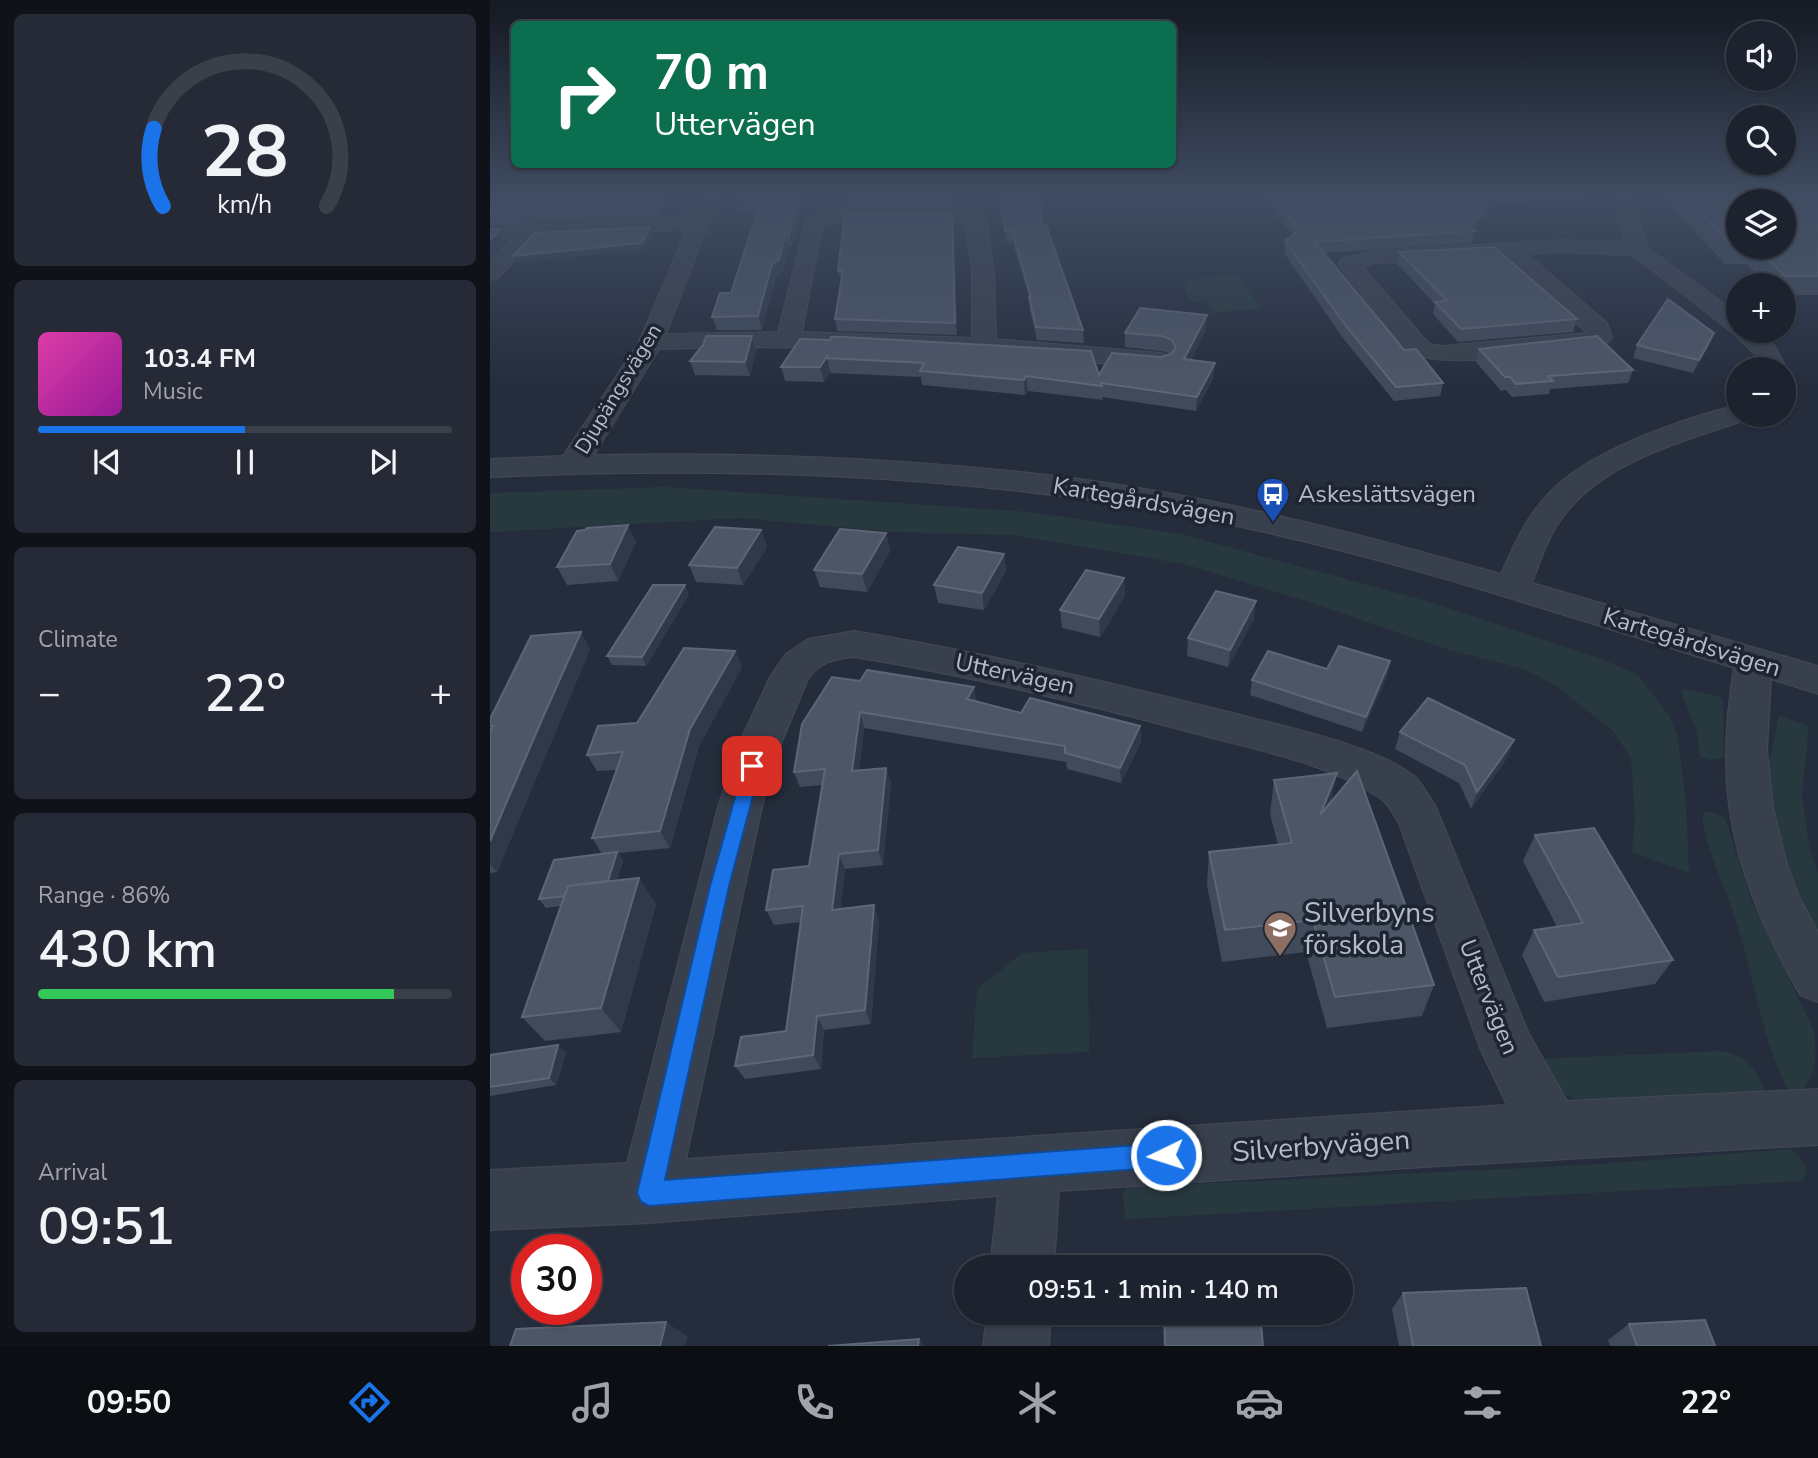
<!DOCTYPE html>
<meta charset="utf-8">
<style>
:root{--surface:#1c222e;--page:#252a36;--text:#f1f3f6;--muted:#a0a4aa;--line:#3a3f4a;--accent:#1a73e8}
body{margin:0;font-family:"Nunito Sans",sans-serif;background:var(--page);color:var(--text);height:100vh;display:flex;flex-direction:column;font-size:26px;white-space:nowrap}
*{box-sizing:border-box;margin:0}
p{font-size:23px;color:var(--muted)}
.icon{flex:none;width:38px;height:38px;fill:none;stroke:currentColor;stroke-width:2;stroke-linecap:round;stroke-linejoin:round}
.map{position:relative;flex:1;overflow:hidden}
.sheet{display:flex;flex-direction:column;gap:14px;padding:14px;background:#0f1319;width:490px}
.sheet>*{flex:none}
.top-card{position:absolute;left:21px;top:21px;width:665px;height:147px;border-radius:10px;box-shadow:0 2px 5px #0004,0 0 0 2px var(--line);background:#0b6e4f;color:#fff;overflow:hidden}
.controls{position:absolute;left:1236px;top:21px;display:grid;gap:14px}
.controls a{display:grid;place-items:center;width:70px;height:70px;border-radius:50%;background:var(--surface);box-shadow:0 2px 5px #0004,0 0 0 2px var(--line);font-size:35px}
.speed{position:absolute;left:21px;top:1234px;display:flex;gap:14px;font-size:35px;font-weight:700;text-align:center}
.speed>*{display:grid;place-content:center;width:91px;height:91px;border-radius:50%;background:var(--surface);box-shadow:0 2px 5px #0004,0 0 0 2px var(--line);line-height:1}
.speed .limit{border:10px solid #d22;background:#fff;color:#111}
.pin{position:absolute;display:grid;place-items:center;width:60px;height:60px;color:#fff;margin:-30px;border-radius:14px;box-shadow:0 4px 10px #0006}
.me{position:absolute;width:77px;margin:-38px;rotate:266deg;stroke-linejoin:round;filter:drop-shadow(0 0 5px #0008)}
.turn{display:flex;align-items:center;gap:24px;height:147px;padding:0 28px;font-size:32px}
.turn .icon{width:91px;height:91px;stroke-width:2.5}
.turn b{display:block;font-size:49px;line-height:60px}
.big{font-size:52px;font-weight:600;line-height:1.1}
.sheet .widget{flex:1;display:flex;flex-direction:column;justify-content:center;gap:10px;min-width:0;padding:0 24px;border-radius:10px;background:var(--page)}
.sheet .dial{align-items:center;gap:0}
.dial svg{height:182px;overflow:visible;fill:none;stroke:var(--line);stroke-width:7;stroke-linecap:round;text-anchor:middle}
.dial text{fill:var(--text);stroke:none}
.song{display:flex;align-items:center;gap:21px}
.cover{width:84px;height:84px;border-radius:10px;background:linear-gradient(135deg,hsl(320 70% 55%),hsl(300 70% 35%))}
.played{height:7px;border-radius:4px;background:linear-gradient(90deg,var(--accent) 50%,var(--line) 50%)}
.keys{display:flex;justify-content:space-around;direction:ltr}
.heat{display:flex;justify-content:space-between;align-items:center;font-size:38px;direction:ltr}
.charge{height:10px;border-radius:5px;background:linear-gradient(90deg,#34c759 86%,var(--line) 0)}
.trip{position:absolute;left:464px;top:1255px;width:399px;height:70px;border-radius:35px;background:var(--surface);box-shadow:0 2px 5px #0004,0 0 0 2px var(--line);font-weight:600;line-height:70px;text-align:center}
.dock{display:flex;height:112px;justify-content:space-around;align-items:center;background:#0b0e12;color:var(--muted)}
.dock .icon{width:49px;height:49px}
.dock .on{color:var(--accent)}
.dock b{font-size:32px;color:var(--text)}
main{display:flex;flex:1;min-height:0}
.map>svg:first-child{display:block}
.green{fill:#27393e}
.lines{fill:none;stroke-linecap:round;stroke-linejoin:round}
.minor-casing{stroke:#424956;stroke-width:2}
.minor{fill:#39404d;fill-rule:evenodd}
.wall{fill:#404a5b;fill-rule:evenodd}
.shaded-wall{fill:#30394a}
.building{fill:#4c5667;stroke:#5d6676;stroke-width:2}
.route{fill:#1a73e8;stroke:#114b97;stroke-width:2}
.labels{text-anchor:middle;stroke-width:7;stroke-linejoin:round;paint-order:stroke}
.far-street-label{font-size:21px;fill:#b5bbc8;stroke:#1e2532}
.poi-label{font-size:24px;fill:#b5bbc8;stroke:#1e2532;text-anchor:start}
.street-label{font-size:24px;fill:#b5bbc8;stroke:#1e2532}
.near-poi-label{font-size:28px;fill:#b5bbc8;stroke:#1e2532;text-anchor:start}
.near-street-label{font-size:28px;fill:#b5bbc8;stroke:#1e2532}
</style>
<main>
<section class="sheet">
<div class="widget dial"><svg viewBox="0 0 100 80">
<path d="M14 69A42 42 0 1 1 86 69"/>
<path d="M14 69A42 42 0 0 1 10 35" stroke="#1a73e8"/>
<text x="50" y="56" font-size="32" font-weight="700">28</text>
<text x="50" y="72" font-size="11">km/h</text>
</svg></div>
<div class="widget">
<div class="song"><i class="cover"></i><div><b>103.4 FM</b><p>Music</p></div></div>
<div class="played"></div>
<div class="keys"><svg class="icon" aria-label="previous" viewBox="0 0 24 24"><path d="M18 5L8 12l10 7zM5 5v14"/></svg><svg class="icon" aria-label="pause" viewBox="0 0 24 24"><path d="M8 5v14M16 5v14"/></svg><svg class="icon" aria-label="next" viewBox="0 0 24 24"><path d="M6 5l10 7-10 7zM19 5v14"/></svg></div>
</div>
<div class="widget"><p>Climate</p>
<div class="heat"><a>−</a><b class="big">22°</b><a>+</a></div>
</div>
<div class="widget"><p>Range · 86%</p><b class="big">430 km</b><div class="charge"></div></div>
<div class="widget"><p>Arrival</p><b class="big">09:51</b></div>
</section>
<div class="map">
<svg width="1328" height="1346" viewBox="0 0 1328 1346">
<rect width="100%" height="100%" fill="#252d3d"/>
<g class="green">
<path d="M750 275 770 309 721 313 715 301 700 302 693 287 701 279Z"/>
<path d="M174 487 539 512 691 534 936 601 1106 657 1147 674 1180 717 1188 738 1196 807 1199 873 1142 852 1145 818 1141 758 1123 731 1066 686 1035 669 956 649 819 602 694 564 521 535 404 532 251 518 0 532V493Z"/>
<path d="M1193 689 1227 696 1233 700 1234 757 1221 760 1210 757 1207 731 1192 694Z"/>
<path d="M1289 716 1319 726 1312 794 1319 846 1328 873V934L1303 890 1279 791 1280 758Z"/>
<path d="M1221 812 1232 816 1236 821 1260 897 1324 1031C1327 1053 1327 1078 1309 1092L1297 1088C1269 1032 1263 968 1242 909 1231 878 1217 849 1212 817L1214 813Z"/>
<path d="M598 949 599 1052 482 1058 487 989 532 953Z"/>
<path d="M1233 1051C1257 1056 1272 1073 1275 1097L1100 1106 1071 1093 1045 1059Z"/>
<path d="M1300 1149 1310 1157 1317 1169 1313 1181 638 1219 635 1217 633 1196 636 1188 660 1186 1099 1165Z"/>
</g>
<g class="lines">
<defs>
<g id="minor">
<path d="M210 198H228L176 334 288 332 316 220 344 210H474L488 213 497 223 504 272 506 339 671 353 680 356 684 361 680 366 671 369C504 352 337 343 169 349L104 455C266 452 427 458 589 479 731 498 872 534 1011 574 1024 544 1037 515 1060 492 1101 450 1191 419 1248 405V415H1261L1258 419C1192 443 1109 461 1068 524 1056 541 1050 563 1042 583L1328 666V694L1281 679 1277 749 1283 808 1297 865 1309 897 1328 932V1002L1310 995C1246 880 1222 800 1244 668 1060 611 875 548 685 514 458 473 230 467 0 477V459L73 456 149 342 197 229 47 237 8 278 0 280V261L22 239 0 240V228L202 216ZM346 222H475L482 272V338L312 332 332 227Z"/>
<path d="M1123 198H1141L1158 248 1248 314V331H1268L1284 345 1297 369 1293 374V369H1271L1264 353 1242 332 1142 255 1070 252 1037 254 1117 323 1122 337 1119 342 1098 348C1058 352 944 373 914 349L848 264 851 259 884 251 1070 240 1134 242ZM1013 256 1097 333 953 346 939 344 873 267 885 263Z"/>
<path d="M364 631C492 652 617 682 743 713 792 726 884 745 923 775 932 782 938 796 945 805L1038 1032 1077 1101 1328 1089V1145L934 1167 569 1191 564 1267H500L508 1196 159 1223 0 1230V1170L137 1163 228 807 248 746 281 675 297 653 318 639ZM364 657C481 676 596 704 711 735 771 751 837 763 890 798 898 803 904 815 909 824L990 1048 1017 1105 196 1159 272 807 290 746 318 679C330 662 344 659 364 657Z"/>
<path d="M497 1312H561L559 1346H493Z"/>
</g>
</defs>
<use href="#minor" class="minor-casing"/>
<use href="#minor" class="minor"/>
</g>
<g class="wall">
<path d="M0 198H179L171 215 0 226Z"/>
<path d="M249 198H313L302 246H298L292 273 286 277 272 330H227L222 317 241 293 267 211H251L248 200Z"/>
<path d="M355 198H463V207H357Z"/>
<path d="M508 198H553L552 225 593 330 594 343 547 340 540 310 539 297 523 243H517Z"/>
<path d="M772 198H1113L1005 205 984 230 982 243 834 253 914 350 953 383 950 396 904 401 853 338 794 253 795 241 803 235Z"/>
<path d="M1173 198 1328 199V295H1293V285H1278L1257 264H1235ZM1248 201 1293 247H1248Z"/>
<path d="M462 214 464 225 467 335 347 331 345 319 351 282 348 271Z"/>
<path d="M909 252 1087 319 1083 332 968 342 943 314 945 304 907 264Z"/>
<path d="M716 329 701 360 724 377 706 411 612 397 613 400 538 391 535 395 432 385 431 377 341 373 340 371 334 382 295 381 291 367 310 339 609 375 681 354 672 351 635 347V333Z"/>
<path d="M1224 333 1219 345 1203 373 1143 358 1147 345Z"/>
<path d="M262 336 266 350 260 376 205 375 200 361Z"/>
<path d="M989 349 1143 370 1138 383 1060 389 1059 394 1022 397 1016 390 1011 391 986 362Z"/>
<path d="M271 530 277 547 253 585 206 582 199 565Z"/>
<path d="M396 533 400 551 377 592 330 587 324 570Z"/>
<path d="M146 542 128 581 77 585 67 567Z"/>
<path d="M514 554 516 571 494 610 448 603 444 585Z"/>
<path d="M634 578 635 596 610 637 572 628 570 610Z"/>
<path d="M199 594 156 666 122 665 117 656Z"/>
<path d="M764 619 738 667 697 656 698 638Z"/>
<path d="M100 649 7 872 0 873V719Z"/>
<path d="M245 651 252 667 209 746 180 848 128 853 133 861 127 880 166 904 131 1032 55 1041 32 1017 71 906 56 908 49 899 112 854 102 838 126 770 107 771 97 755 147 723Z"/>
<path d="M900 661 897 676 872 732 760 695 762 680Z"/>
<path d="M370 681 484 687 486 701 531 713 650 726 651 742 631 783 577 769 576 762 374 728 369 770 396 768 401 783 393 865 355 869 350 909 389 920 381 1024 334 1030 331 1069 255 1079 245 1066 296 1031 311 922 284 925 276 910 319 866 332 785 310 787 304 772Z"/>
<path d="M910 732 1024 740 1017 758 981 809 969 783 905 749Z"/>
<path d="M784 780 841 802 944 985 932 1016 837 1028 816 952 732 962 717 885 719 852 788 845 780 814Z"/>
<path d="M1045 835 1183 960 1165 984 1054 1002 1032 955 1044 930 1067 927 1033 861Z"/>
<path d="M76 1053 66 1085 0 1096V1055Z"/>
<path d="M913 1293 1051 1346H909L902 1309Z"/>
<path d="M1139 1324 1225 1346H1120L1118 1340Z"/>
</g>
<g class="shaded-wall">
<path d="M170 198H179L171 215 167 204Z"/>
<path d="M307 198H313L302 246 299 234Z"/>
<path d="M1004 198H1006L1005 205 983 231 980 227Z"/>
<path d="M462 214 464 225 467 335 465 323Z"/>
<path d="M160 227 162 233 155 250 26 263 23 256Z"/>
<path d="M10 230 15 242 0 257V240Z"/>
<path d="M295 234 298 246 292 273 286 277 272 330 268 316 282 264Z"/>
<path d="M717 315 716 329 694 373V359Z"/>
<path d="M1224 333 1219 345 1203 373 1209 360Z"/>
<path d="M262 336 266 350 260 376 255 362Z"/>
<path d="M338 355 337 358 340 371 334 382 330 367Z"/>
<path d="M725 363 724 377 706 411 707 397Z"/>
<path d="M536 376 538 391 535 395 534 380Z"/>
<path d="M138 525 146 542 128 581 120 564Z"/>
<path d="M271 530 277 547 253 585 247 568Z"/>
<path d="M396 533 400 551 377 592 372 574Z"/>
<path d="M514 554 516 571 494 610 492 593Z"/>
<path d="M634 578 635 596 610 637 609 619Z"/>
<path d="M195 585 199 594 156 666 152 657Z"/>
<path d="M766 601 764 619 738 667 740 650Z"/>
<path d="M91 632 100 649 7 872 0 864V841Z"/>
<path d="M245 651 252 667 209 746 180 848 170 831 200 729Z"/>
<path d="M900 661 897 676 872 732 876 717Z"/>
<path d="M484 687 486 702 477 699Z"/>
<path d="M370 712 374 728 367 786 362 771Z"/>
<path d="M650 726 651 742 631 783 630 768Z"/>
<path d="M1024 740 1017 758 981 809 987 792Z"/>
<path d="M396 768 401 783 393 865 388 850Z"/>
<path d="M847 773 840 808 830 815Z"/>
<path d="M127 852 133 861 121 900 115 891Z"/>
<path d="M349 854 355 869 348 924 342 910Z"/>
<path d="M149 878 166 904 131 1032 111 1008Z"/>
<path d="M384 905 389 920 381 1024 375 1010Z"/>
<path d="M327 1016 334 1030 331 1069 323 1055Z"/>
<path d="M68 1045 76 1053 66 1085 59 1078Z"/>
<path d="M176 1322 198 1337 195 1346H170Z"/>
<path d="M429 1339 434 1346H428Z"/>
</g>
<g class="building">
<path d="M0 198H170L167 204 0 214Z"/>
<path d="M249 198H307L299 234H295L289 260 282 264 268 316 222 317 230 293H241L271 200H248Z"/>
<path d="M509 198H552L551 225H556L593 330 546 327 539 297H541L522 231H515Z"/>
<path d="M782 198H1004L980 227 985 231 825 242 914 350 926 349 953 383 906 387 855 325 795 241 810 230Z"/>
<path d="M1195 198 1328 199V276H1295L1265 247H1293V201H1248V246H1243Z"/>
<path d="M355 214H462L465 323 345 319 353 271H348Z"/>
<path d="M160 227 152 243 23 256 45 233Z"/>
<path d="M0 230H10L0 240Z"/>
<path d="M1004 247 1087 319 971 329 945 302 957 301 909 252Z"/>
<path d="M1178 299 1224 333 1209 360 1147 345Z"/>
<path d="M650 308 717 315 694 359 725 363 707 397 611 383 612 386 536 376 534 380 430 371 434 363 337 358 338 355 330 367H291L310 339 340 340 341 337H354L601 351 609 375 622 353 671 357 681 354 686 348 682 340 672 336 635 333Z"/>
<path d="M216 336H262L255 362 200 361 213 345Z"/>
<path d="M1107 336 1143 370 1058 376 1063 381 1026 384 1020 377H1015L989 349Z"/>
<path d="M138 525 120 564 67 567 87 531 95 530 97 528Z"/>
<path d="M225 527 271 530 247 568 199 565Z"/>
<path d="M350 529 396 533 372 574 324 570Z"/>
<path d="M468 547 514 554 492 593 444 585Z"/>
<path d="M596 570 634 578 609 619 570 610Z"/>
<path d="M163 585H195L152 657 117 656Z"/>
<path d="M726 591 766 601 740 650 698 638Z"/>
<path d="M91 632 53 717 0 841V731L3 726H0V719L41 636Z"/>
<path d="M849 646 900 661 876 717 762 680 778 651 837 669Z"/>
<path d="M194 648 245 651 200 729 170 831 102 838 133 752 97 755 108 726 147 723Z"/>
<path d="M377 670 484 687 477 699 531 713 540 698 650 726 630 768 575 753V746L370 712 362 771 396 768 388 850 349 854 342 910 384 905 375 1010 327 1016 323 1055 245 1066 251 1037 296 1031 313 906 276 910 283 870 319 866 335 769 304 772 312 724 342 677 370 681Z"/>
<path d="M938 698 1024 740 987 792 975 765 910 732Z"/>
<path d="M867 771 944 985 845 997 823 920 735 930 719 852 802 843 784 780 847 773 830 815Z"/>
<path d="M1104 828 1183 960 1068 977 1044 930 1093 923 1045 835Z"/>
<path d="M127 852 118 881 78 886 75 896 49 899 64 860Z"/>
<path d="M149 878 111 1008 32 1017 78 886Z"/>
<path d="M68 1045 59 1078 0 1087V1055Z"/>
<path d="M1036 1288 1051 1346H923L913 1293Z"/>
<path d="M674 1312H770L773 1346H675Z"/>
<path d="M1215 1320 1225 1346H1147L1139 1324Z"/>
<path d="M176 1322 170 1346H20L26 1329Z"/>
<path d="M429 1339 428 1346H338Z"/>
</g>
<linearGradient id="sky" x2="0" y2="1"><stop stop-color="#141922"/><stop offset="0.51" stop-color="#404c62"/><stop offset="1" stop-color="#404c62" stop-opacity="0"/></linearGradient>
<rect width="1328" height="386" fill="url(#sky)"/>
<path class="route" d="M262 760 269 762 271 766 239 886 175 1180 676 1143 685 1146 688 1155 685 1164 676 1167 159 1206 151 1202 147 1193 220 886 254 766 256 762Z"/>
<defs>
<symbol id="bus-pin" viewBox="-11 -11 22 30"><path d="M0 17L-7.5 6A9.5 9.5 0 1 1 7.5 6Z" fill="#1a4fb4" stroke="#1e2532"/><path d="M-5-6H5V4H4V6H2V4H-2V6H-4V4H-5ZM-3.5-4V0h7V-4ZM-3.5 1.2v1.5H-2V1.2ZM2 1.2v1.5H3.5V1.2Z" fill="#fff"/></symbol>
<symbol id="school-pin" viewBox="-11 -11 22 30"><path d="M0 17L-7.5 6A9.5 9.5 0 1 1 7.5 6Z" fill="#8d6e63" stroke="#1e2532"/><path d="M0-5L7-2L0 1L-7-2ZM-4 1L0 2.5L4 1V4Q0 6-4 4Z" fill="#fff"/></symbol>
</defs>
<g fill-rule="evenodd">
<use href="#bus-pin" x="764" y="475" width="38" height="52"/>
<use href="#school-pin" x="771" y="909" width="38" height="52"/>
</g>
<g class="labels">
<g class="far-street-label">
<text transform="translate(128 389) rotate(-59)" y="7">Djupängsvägen</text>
</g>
<g class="poi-label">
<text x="808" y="502">Askeslättsvägen</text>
</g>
<g class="street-label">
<text transform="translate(654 501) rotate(10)" y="8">Kartegårdsvägen</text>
<text transform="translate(1202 642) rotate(17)" y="8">Kartegårdsvägen</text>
<text transform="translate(525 674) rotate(12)" y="8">Uttervägen</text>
<text transform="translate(999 997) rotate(68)" y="8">Uttervägen</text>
</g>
<g class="near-poi-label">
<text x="814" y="922">Silverbyns<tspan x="814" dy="32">förskola</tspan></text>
</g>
<g class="near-street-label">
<text transform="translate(831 1145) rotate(-4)" y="10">Silverbyvägen</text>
</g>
</g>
</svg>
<div class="controls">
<a><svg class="icon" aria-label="sound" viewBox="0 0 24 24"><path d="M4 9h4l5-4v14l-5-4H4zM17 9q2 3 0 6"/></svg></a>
<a><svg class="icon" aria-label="search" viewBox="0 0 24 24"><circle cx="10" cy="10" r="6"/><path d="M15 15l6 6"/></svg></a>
<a><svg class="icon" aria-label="layers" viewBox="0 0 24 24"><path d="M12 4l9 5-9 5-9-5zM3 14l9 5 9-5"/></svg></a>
<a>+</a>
<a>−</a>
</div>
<div class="speed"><div class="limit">30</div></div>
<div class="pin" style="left:262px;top:766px;background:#d93025"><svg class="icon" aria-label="arrive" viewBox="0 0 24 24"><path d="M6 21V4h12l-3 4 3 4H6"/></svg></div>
<svg class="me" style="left:676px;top:1155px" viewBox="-20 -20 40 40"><circle r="17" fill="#1a73e8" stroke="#fff" stroke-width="3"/><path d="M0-11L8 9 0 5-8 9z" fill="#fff"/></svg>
<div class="trip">09:51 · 1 min · 140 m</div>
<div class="top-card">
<div class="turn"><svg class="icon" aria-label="right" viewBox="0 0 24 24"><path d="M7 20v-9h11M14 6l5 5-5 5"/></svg><div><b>70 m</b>Uttervägen</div></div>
</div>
</div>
</main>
<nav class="dock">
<b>09:50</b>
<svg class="icon on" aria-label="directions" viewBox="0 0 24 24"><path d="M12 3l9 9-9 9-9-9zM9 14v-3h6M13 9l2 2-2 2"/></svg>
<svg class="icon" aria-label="music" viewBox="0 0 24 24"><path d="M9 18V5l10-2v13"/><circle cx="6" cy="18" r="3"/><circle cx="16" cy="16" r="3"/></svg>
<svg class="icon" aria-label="phone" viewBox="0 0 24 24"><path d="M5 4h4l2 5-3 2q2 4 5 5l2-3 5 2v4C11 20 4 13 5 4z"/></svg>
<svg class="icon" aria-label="climate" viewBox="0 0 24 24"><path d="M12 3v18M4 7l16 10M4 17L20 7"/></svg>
<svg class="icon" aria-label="car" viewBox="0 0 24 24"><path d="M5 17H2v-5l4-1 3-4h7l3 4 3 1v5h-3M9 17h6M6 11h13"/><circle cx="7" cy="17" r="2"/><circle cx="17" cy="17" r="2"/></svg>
<svg class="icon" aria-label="filters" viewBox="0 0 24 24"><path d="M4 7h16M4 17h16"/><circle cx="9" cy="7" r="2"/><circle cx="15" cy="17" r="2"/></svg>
<b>22°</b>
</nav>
